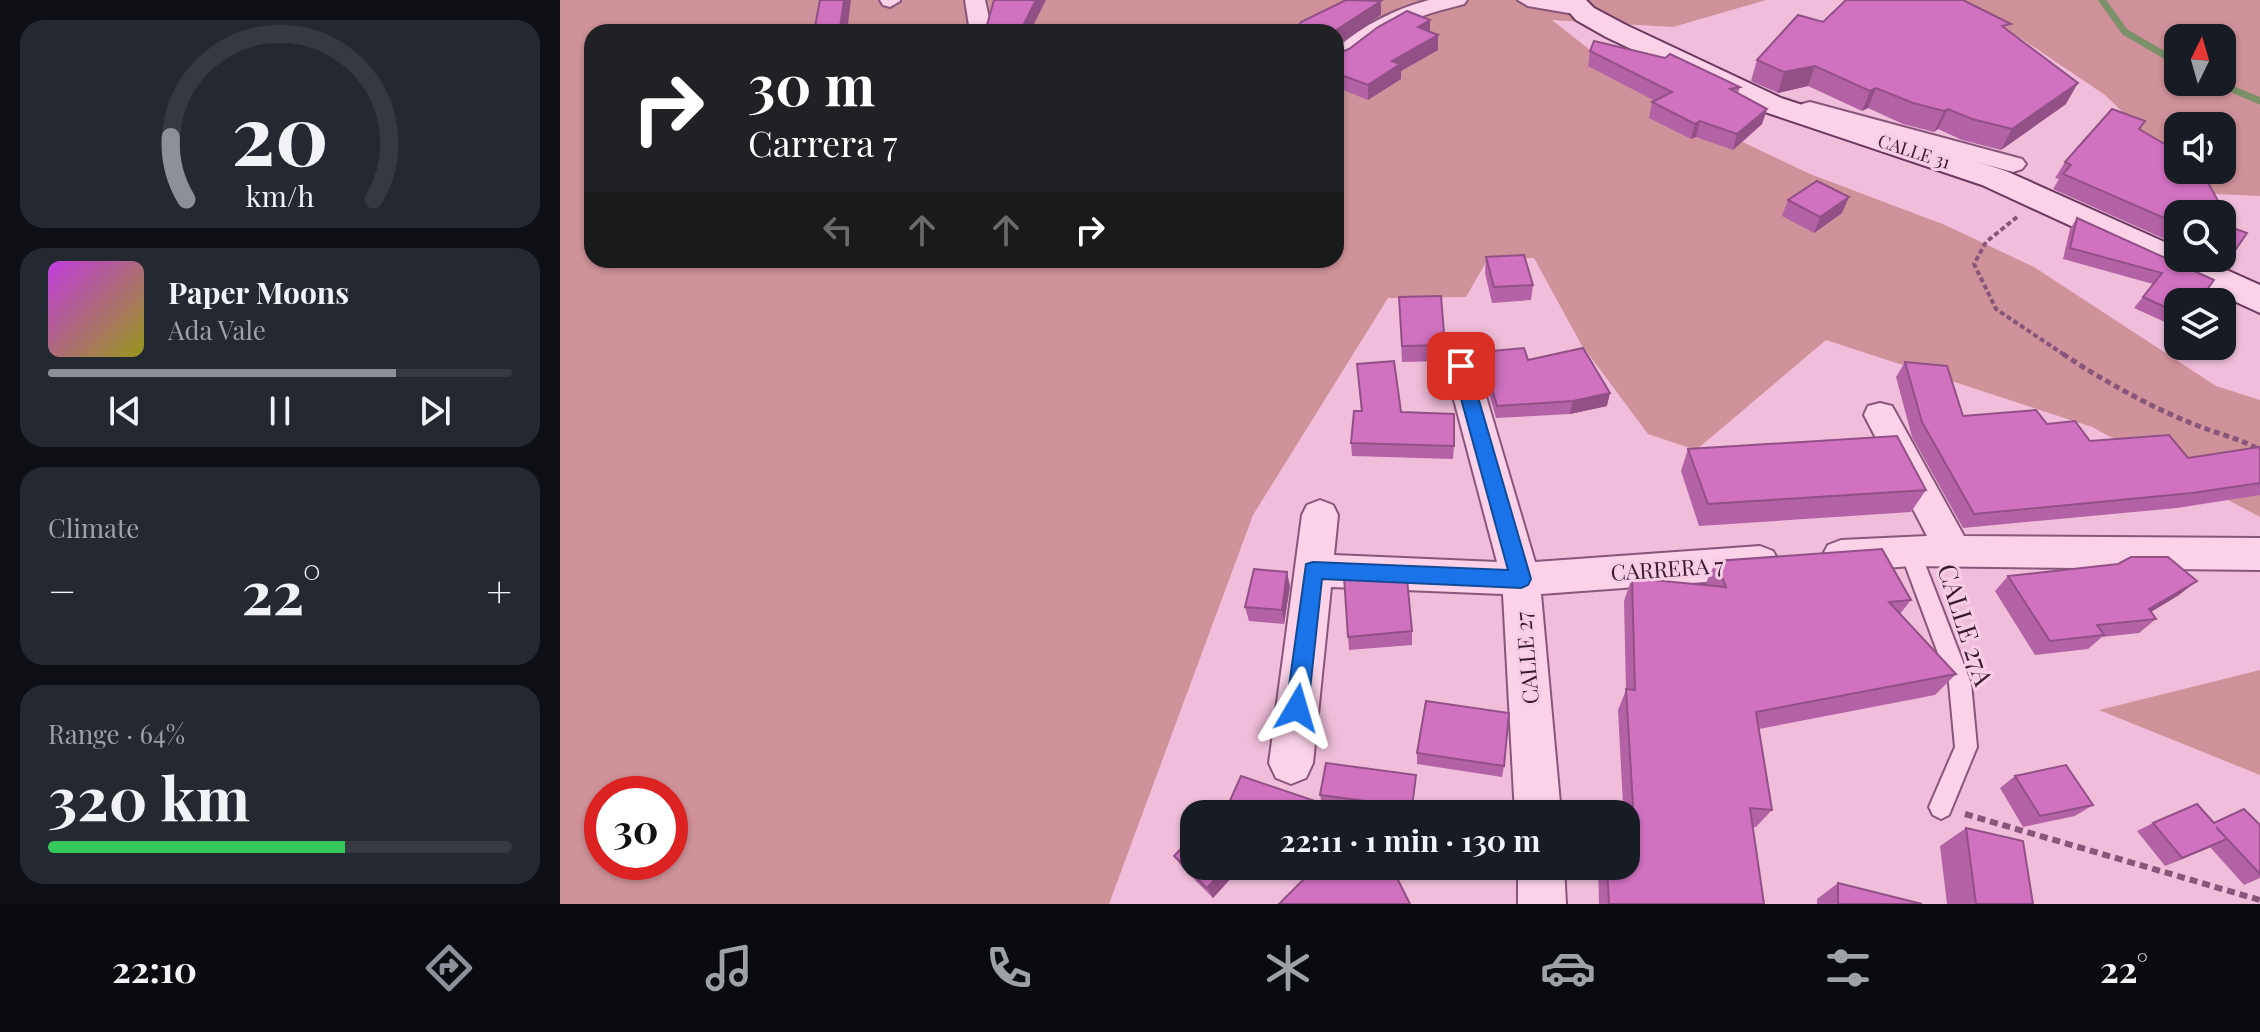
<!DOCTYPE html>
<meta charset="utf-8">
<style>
:root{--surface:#171b24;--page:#242831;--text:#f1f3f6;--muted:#9ea1a6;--line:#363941;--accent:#8c9099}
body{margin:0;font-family:"Playfair Display",serif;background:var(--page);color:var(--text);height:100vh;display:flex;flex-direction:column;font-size:30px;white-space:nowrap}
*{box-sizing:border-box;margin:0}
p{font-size:26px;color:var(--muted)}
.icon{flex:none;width:44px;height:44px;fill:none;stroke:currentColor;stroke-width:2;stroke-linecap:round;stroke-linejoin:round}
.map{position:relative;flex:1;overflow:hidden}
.sheet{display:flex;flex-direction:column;gap:20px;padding:20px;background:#0d0f14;width:560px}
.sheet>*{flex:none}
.top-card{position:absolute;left:24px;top:24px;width:760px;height:244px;border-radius:24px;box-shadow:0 2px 6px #0004;background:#202124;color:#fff;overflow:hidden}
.needle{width:52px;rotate:5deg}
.buttons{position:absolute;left:1604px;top:24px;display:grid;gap:16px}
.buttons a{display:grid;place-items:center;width:72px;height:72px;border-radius:16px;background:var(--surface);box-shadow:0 2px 6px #0004;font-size:40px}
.speed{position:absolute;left:24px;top:776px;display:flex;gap:16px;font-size:40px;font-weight:700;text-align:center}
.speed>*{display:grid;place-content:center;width:104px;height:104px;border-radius:50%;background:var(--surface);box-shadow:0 2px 6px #0004;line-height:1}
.speed .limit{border:12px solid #d22;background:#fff;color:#111}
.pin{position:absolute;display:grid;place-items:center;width:68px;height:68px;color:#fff;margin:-34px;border-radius:16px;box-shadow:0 4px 12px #0006}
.me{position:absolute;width:88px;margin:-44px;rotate:7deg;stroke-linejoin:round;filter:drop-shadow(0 0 6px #0008)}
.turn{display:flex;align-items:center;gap:28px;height:168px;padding:0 32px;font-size:36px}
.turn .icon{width:104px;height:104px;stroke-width:2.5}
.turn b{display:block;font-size:56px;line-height:68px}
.lanes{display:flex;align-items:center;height:76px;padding:0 32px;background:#0003;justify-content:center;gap:40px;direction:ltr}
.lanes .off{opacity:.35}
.big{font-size:60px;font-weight:700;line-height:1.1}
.sheet .tile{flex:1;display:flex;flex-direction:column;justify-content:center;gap:12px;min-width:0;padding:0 28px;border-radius:24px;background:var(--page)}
.sheet .dial{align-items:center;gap:0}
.dial svg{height:208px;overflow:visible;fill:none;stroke:var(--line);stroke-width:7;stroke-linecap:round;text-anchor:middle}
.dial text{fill:var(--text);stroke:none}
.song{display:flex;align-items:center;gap:24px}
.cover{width:96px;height:96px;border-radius:12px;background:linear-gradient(135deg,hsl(290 70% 55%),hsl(60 70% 35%))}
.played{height:8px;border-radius:4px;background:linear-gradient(90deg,var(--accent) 75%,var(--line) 75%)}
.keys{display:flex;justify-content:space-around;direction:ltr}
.heat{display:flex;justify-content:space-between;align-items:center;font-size:44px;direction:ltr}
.charge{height:12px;border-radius:6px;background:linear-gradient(90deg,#34c759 64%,var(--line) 0)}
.trip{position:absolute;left:620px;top:800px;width:460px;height:80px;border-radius:24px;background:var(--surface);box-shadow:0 2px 6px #0004;font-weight:700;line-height:80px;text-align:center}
.tabs{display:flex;height:128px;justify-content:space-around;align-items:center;background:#090b0e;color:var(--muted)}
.tabs .icon{width:56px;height:56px}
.tabs .active{color:var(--accent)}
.tabs b{font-size:36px;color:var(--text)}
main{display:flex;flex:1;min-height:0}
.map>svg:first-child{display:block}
.green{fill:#cf929a;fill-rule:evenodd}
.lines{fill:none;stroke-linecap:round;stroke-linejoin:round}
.stream{stroke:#7c9069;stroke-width:7}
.lane-casing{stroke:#89567b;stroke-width:4}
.street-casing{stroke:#89567b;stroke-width:4}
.secondary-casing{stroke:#6b395f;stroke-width:4}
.path-far2{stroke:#89567b;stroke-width:4;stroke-dasharray:5 3;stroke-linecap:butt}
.path-far1{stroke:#89567b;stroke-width:5;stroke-dasharray:6 4;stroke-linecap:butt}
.path{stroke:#89567b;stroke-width:6;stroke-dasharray:8 5;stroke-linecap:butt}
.lane{fill:#fbd2e8;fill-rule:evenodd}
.street{fill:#fbd2e8;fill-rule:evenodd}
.secondary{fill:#fbd2e8;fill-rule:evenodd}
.wall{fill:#b462a6}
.shaded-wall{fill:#925087}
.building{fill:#d172c1;stroke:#925087;stroke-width:2}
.route{fill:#1a73e8;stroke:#114b97;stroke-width:2}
.labels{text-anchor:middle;stroke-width:6;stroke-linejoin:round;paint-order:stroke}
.far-street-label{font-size:18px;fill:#381b31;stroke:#f7cee5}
.street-label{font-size:22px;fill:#381b31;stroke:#f7cee5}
.near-street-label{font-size:26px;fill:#381b31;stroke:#f7cee5}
</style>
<main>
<section class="sheet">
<div class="tile dial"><svg viewBox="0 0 100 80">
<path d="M14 69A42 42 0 1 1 86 69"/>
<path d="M14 69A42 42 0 0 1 8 45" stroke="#8c9099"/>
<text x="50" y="56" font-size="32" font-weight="700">20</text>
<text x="50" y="72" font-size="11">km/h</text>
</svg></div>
<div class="tile">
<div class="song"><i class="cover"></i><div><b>Paper Moons</b><p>Ada Vale</p></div></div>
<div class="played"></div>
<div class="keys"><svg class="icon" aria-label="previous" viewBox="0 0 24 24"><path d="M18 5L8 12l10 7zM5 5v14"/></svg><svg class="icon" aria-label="pause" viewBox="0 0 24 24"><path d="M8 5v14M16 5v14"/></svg><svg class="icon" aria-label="next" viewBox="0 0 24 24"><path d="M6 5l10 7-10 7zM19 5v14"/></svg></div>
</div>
<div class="tile"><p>Climate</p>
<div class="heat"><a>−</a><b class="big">22°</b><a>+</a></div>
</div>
<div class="tile"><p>Range · 64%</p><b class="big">320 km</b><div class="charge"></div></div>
</section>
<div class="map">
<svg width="1700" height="904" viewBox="0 0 1700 904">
<rect width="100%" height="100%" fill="#f0beda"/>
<g class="green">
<path d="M0 0H1206L1113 27 992 20 1092 99 1250 174 1385 225 1474 267 1656 386 1700 400V517L1532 427 1266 340 1136 450 1088 434 1021 344 974 258 928 259 906 297 828 298 693 515 549 904H0ZM32 32H776V260H32ZM42 794H110V862H42Z"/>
<path d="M1384 0H1700V196L1653 194 1624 170H1662V126H1618V165L1545 95 1441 25ZM1618 38H1662V82H1618Z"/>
<path d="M1700 670V775L1539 710Z"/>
</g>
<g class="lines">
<g class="stream">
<path d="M1542 0 1565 32 1618 63"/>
<path d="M1656 82 1700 101"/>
</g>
<defs>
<path id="lane" d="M1350 543 1357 545 1360 551 1411 683 1417 747 1389 815 1381 819 1373 815 1369 807 1395 747 1389 683 1340 551 1343 545Z"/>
<g id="street">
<path d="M320 0H340V1L330 7 323 5Z"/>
<path d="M405 0H425L432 32H410Z"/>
<path d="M869 0H907L904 4C875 12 848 18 822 35 807 44 792 62 776 67V49C803 25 835 9 869 0Z"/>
<path d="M958 0H1003L1027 5 1030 9 1020 15 968 6Z"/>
<path d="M1250 102 1462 159 1466 164 1462 169 1453 172 1242 114 1238 109 1242 104Z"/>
<path d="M901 355 912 358 917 366 975 562 1200 546 1213 551 1219 562 1213 573 1200 578 981 594 1001 814H955L943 594 771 587 753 763 746 778 731 784 716 778 709 763 742 515 747 505 760 500 773 505 778 515 774 555 937 562 885 366 890 358Z"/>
<path d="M1320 403 1332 406 1404 536 1700 538V570L1350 566 1281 572 1268 567 1262 556 1268 545 1281 540 1367 536 1304 415 1308 406Z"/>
<path d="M958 866H1004L1006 904H958Z"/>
</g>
<path id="secondary" d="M999 0H1026L1034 8 1066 25 1221 98 1446 171 1618 248V258H1640L1700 285V313L1422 185 1199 110 1046 37 1016 20Z"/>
</defs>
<use href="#lane" class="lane-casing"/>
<use href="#street" class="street-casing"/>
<use href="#secondary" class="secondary-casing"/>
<path class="path-far2" d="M1457 217 1426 242 1414 264 1436 309 1506 356"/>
<path class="path-far1" d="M1503 354C1542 380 1592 408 1636 425 1658 434 1679 438 1700 450"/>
<path class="path" d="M1405 814 1700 900"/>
<use href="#lane" class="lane"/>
<use href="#street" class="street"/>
<use href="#secondary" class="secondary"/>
</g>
<g class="wall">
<path d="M1263 22 1447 30 1506 104 1441 150 1402 140 1378 129 1374 132 1343 124 1308 108 1302 111 1248 86 1218 93 1191 81 1197 60Z"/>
<path d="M870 32 878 35V50L841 71V79L808 100 776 87V54Z"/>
<path d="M1030 51 1180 87 1178 93 1207 109 1202 124 1173 150 1136 137 1131 139 1089 118 1092 102 1095 101 1028 66Z"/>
<path d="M1552 109 1585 121 1580 129 1618 152V170H1641L1673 228 1687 233 1663 265 1647 258H1662V214H1618V245L1493 189 1499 179 1495 178 1505 162Z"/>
<path d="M1228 200 1282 213 1254 233 1222 216Z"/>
<path d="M1517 218 1654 280 1618 302V328L1574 308 1593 284 1503 259 1510 229Z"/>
<path d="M926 257 973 285 971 300 932 303 925 273Z"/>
<path d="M839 297 885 345V361L842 362Z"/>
<path d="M922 352 968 360 1047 406 1010 414 936 418 921 365Z"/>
<path d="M1345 362 1403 416 1487 424 1530 441 1628 458 1700 447V495L1617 508 1403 528 1352 437 1336 377Z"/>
<path d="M797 364 841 412 894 446 893 459 792 456 791 443 801 411Z"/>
<path d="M1128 449 1366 490 1351 512 1139 526 1121 471Z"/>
<path d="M1156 561 1351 600 1340 614 1396 674 1375 695 1199 729 1212 810 1196 827H1193L1204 904H1039L1038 866H1066V814H1040L1045 803 1063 805 1058 710 1066 690 1064 601 1072 578 1145 585Z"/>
<path d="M1448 576 1619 595 1591 612 1596 619 1579 633 1542 637 1528 649 1475 655 1435 591Z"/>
<path d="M730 586 724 624 689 621 685 607Z"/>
<path d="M852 631V645L789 650 788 637Z"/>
<path d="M857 753 944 766 942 777 857 764Z"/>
<path d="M1455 776 1533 805 1515 816 1463 827 1440 788Z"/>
<path d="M856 781 852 812 761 800 760 795Z"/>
<path d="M1593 823 1700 825V878L1684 885 1650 847 1605 866 1577 831Z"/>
<path d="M1406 828 1473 904H1387L1380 846Z"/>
<path d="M614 856 634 866H682L653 898 622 867Z"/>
<path d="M1278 883 1362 904H1257V899Z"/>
</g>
<g class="shaded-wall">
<path d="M284 0H291L287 32 280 27Z"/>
<path d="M476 0H486L470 32H460Z"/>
<path d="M821 1V15L776 45V32H773Z"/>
<path d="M870 20V34L858 27Z"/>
<path d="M878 35V50L841 71V79L808 100V85L832 61Z"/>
<path d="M1255 66 1248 86 1218 93 1224 72Z"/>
<path d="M1518 83 1506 104 1441 150 1452 129Z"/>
<path d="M1316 88 1308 108 1302 111 1310 91Z"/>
<path d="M1207 109 1202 124 1173 150 1177 134Z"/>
<path d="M1388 109 1378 129 1374 132 1384 111Z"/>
<path d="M1140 121 1136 137 1131 139 1135 124Z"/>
<path d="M1289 197 1282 213 1254 233 1260 217Z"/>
<path d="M1050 393 1047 406 1010 414 1013 401Z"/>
<path d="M727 572 730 586 724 624 722 610Z"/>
<path d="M1637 581 1619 595 1572 623 1589 609Z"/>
<path d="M1667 839 1649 848 1605 866 1622 858Z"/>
<path d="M667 866H682L653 898 647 888Z"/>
</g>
<g class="building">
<path d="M260 0H284L280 27 298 32H254Z"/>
<path d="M434 0H476L460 32H425Z"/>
<path d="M786 0 821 1 773 32H733L741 22Z"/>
<path d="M1286 0H1403L1451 24 1442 26 1518 83 1452 129 1412 119 1388 109 1384 111 1353 103 1316 88 1310 91 1255 66 1224 72 1197 60 1238 15 1263 22Z"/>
<path d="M847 11 870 20 858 27 878 35 832 61 840 64 808 85 776 73V54L789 49 818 27Z"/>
<path d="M1034 41 1105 58 1110 54 1180 87 1170 89 1207 109 1177 134 1140 121 1135 124 1092 102 1112 92 1030 51Z"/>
<path d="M1552 109 1585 121 1579 129 1618 152V170H1641L1673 228 1687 233 1676 249 1662 243V214H1618V224L1503 174 1511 165 1505 162Z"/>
<path d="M1257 181 1289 197 1260 217 1228 200Z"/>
<path d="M1517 218 1654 280 1638 302H1618V313L1583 297 1602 273 1510 248Z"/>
<path d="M964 255 973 285 934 287 926 257Z"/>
<path d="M881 296 885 345 842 346 839 297Z"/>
<path d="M964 348 968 360 1023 348 1050 393 1013 401 937 406 922 352Z"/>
<path d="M834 361 841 412 894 414V446L791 443 794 411H802L797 364Z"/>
<path d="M1345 362 1387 366 1403 416 1476 410 1487 424 1515 421 1530 441 1609 435 1628 458 1700 447V483L1632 493 1414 514 1362 422Z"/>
<path d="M1337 436 1366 490 1148 504 1128 449Z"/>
<path d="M1322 549 1351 600 1329 602 1396 674 1196 712 1212 810 1190 808 1204 904H1049L1047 866H1066V814H1045V803L1073 806 1066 689 1075 690 1072 578 1166 587 1156 561Z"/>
<path d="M1571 557H1608L1637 581 1589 609 1596 619 1537 625 1544 635 1490 641 1448 576 1558 564Z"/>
<path d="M694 569 727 572 722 610 685 607Z"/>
<path d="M784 576 847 579 852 631 788 637Z"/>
<path d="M866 701 949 713 944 766 857 753Z"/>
<path d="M766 763 856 775 852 807 760 795Z"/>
<path d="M1506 765 1533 805 1480 816 1455 776Z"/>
<path d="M681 776 758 802 764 814H664Z"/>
<path d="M1637 804 1654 823 1684 809 1700 825V874L1656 827 1667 839 1622 858 1593 823Z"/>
<path d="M1406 828 1463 841 1473 904H1416Z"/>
<path d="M634 835V866H667L647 888 614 856Z"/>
<path d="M739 866H789L792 870 799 866H831L850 904H719L745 878Z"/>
<path d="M1278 883 1362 904H1278Z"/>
</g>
<path class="route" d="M901 360 909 366 971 579 968 585 961 588 762 579 748 708 745 716 737 719 729 716 726 708 746 564 753 562 948 570 892 366Z"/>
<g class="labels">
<g class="far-street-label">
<text transform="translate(1354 152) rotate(18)" y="6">CALLE 31</text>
</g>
<g class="street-label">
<text transform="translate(1107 569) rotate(-4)" y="8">CARRERA 7</text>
<text transform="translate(967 658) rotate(-95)" y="8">CALLE 27</text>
</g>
<g class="near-street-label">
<text transform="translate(1405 625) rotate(72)" y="9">CALLE 27A</text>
</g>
</g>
</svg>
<div class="buttons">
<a><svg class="needle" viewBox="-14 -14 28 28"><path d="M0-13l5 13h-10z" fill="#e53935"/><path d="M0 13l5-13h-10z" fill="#9ea1a6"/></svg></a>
<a><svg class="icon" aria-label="sound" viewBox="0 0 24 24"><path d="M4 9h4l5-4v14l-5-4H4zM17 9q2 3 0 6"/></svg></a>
<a><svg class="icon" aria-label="search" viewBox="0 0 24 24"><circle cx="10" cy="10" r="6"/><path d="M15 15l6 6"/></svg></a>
<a><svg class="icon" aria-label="layers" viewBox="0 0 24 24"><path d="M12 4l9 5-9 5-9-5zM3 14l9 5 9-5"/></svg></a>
</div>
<div class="speed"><div class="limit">30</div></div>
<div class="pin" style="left:901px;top:366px;background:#d93025"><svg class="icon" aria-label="arrive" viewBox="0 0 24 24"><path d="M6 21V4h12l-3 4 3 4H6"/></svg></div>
<svg class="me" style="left:737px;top:708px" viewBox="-20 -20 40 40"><path d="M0-17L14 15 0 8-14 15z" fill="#1a73e8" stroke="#fff" stroke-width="4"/></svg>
<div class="trip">22:11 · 1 min · 130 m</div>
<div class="top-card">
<div class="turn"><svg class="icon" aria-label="right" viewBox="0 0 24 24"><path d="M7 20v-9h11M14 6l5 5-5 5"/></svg><div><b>30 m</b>Carrera 7</div></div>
<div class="lanes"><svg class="icon off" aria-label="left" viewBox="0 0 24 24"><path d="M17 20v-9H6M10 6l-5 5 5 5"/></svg><svg class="icon off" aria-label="ahead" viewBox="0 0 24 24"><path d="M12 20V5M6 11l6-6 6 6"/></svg><svg class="icon off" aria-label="ahead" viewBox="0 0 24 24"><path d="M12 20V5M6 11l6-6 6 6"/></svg><svg class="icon" aria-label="right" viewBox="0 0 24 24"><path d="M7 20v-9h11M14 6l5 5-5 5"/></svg></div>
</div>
</div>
</main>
<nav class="tabs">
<b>22:10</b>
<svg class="icon active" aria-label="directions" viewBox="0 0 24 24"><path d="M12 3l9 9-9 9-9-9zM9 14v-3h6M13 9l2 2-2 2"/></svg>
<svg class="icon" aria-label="music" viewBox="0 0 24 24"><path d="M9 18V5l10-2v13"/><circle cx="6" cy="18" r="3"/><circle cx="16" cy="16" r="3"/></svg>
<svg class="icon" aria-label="phone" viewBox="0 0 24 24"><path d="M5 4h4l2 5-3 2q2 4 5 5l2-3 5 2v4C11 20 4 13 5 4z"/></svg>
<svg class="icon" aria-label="climate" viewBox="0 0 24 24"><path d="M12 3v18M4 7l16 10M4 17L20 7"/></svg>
<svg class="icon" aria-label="car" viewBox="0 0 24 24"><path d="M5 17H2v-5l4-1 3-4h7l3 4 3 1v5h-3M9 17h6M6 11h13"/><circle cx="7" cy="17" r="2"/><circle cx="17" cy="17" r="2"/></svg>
<svg class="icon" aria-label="filters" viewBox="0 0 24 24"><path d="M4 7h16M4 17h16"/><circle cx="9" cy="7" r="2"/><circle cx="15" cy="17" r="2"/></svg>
<b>22°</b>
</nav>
